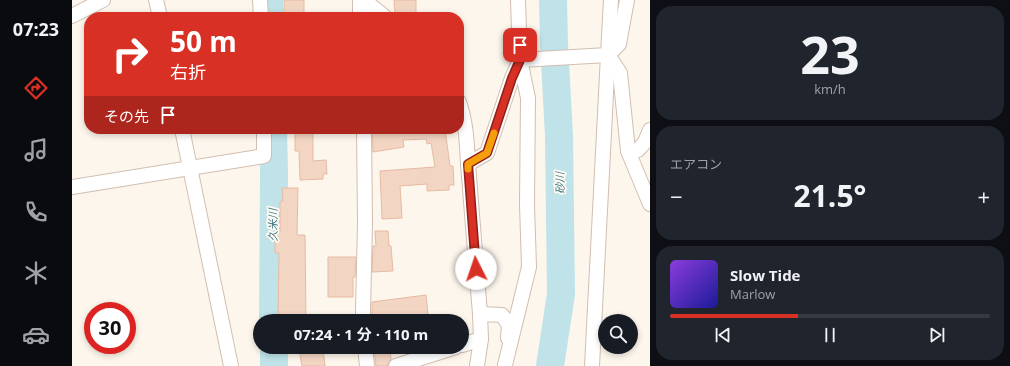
<!DOCTYPE html>
<html lang="ja">
<meta charset="utf-8">
<style>
:root{--surface:#171b24;--page:#20242c;--text:#f1f3f6;--muted:#9ea1a6;--line:#363941;--accent:#d93025}
body{margin:0;font-family:"Open Sans","Noto Sans JP",sans-serif;background:var(--page);color:var(--text);height:100vh;display:flex;flex-direction:column;font-size:15px;white-space:nowrap}
*{box-sizing:border-box;margin:0}
p{font-size:13px;color:var(--muted)}
.icon{flex:none;width:22px;height:22px;fill:none;stroke:currentColor;stroke-width:2;stroke-linecap:round;stroke-linejoin:round}
.map{position:relative;flex:1;overflow:hidden}
.details{display:flex;flex-direction:column;gap:6px;padding:6px;background:#0d0f14;width:360px}
.details>*{flex:none}
.hud{position:absolute;left:12px;top:12px;width:380px;height:122px;border-radius:16px;box-shadow:0 2px 6px #0003;background:#d93025;color:#fff;overflow:hidden}
.fabs{position:absolute;left:526px;top:314px;display:grid;gap:8px}
.fabs a{display:grid;place-items:center;width:40px;height:40px;border-radius:50%;background:var(--surface);box-shadow:0 2px 6px #0003;font-size:20px}
.speed{position:absolute;left:12px;top:302px;display:flex;gap:8px;font-size:20px;font-weight:700;text-align:center}
.speed>*{display:grid;place-content:center;width:52px;height:52px;border-radius:50%;background:var(--surface);box-shadow:0 2px 6px #0003;line-height:1}
.speed .limit{border:6px solid #d22;background:#fff;color:#111}
.pin{position:absolute;display:grid;place-items:center;width:34px;height:34px;color:#fff;margin:-17px;border-radius:8px;box-shadow:0 2px 6px #0006}
.me{position:absolute;width:44px;margin:-22px;rotate:356deg;stroke-linejoin:round;filter:drop-shadow(0 0 3px #0008)}
.turn{display:flex;align-items:center;gap:14px;height:84px;padding:0 20px;font-size:18px}
.turn .icon{width:52px;height:52px;stroke-width:2.5}
.turn b{display:block;font-size:28px;line-height:34px}
.then{display:flex;align-items:center;height:38px;padding:0 20px;background:#0003;gap:8px;font-size:15px}
.big{font-size:30px;font-weight:700;line-height:1.1}
.details .tile{flex:1;display:flex;flex-direction:column;justify-content:center;gap:6px;min-width:0;padding:0 14px;border-radius:16px;background:var(--page)}
.details .dial{align-items:center;gap:0}
.dial b{font-size:52px;line-height:1}
.song{display:flex;align-items:center;gap:12px}
.cover{width:48px;height:48px;border-radius:6px;background:linear-gradient(135deg,hsl(270 70% 55%),hsl(240 70% 35%))}
.played{height:4px;border-radius:2px;background:linear-gradient(90deg,var(--accent) 40%,var(--line) 40%)}
.keys{display:flex;justify-content:space-around;direction:ltr}
.heat{display:flex;justify-content:space-between;align-items:center;font-size:22px;direction:ltr}
.trip{position:absolute;left:181px;top:314px;width:216px;height:40px;border-radius:20px;background:var(--surface);box-shadow:0 2px 6px #0003;font-weight:700;line-height:40px;text-align:center}
main{display:flex;flex:1;min-height:0}
.menu{display:flex;flex-direction:column;width:72px;justify-content:space-around;align-items:center;background:#090b0e;color:var(--muted)}
.menu .icon{width:28px;height:28px}
.menu .active{color:var(--accent)}
.menu b{font-size:18px;color:var(--text)}
.map>svg:first-child{display:block}
.lines{fill:none;stroke-linecap:round;stroke-linejoin:round}
.river{stroke:#bfe3e8;stroke-width:28}
.building{fill:#f3d5c3;stroke:#e6bba3}
.street-casing{stroke:#d1beb0;stroke-width:16}
.street{stroke:#fff;stroke-width:14}
.route-casing{stroke:#8d1f18;stroke-width:10}
.route{stroke:#d93025;stroke-width:7}
.slow{stroke:#f59e0b;stroke-width:7}
.labels{text-anchor:middle;stroke-width:3.5;stroke-linejoin:round;paint-order:stroke}
.water-label{font-size:11px;font-style:italic;fill:#437c86;stroke:#fffaf3}
</style>
<main>
<nav class="menu">
<b>07:23</b>
<svg class="icon active" aria-label="directions" viewBox="0 0 24 24"><path d="M12 3l9 9-9 9-9-9zM9 14v-3h6M13 9l2 2-2 2"/></svg>
<svg class="icon" aria-label="music" viewBox="0 0 24 24"><path d="M9 18V5l10-2v13"/><circle cx="6" cy="18" r="3"/><circle cx="16" cy="16" r="3"/></svg>
<svg class="icon" aria-label="phone" viewBox="0 0 24 24"><path d="M5 4h4l2 5-3 2q2 4 5 5l2-3 5 2v4C11 20 4 13 5 4z"/></svg>
<svg class="icon" aria-label="climate" viewBox="0 0 24 24"><path d="M12 3v18M4 7l16 10M4 17L20 7"/></svg>
<svg class="icon" aria-label="car" viewBox="0 0 24 24"><path d="M5 17H2v-5l4-1 3-4h7l3 4 3 1v5h-3M9 17h6M6 11h13"/><circle cx="7" cy="17" r="2"/><circle cx="17" cy="17" r="2"/></svg>
</nav>
<div class="map">
<svg width="578" height="366" viewBox="0 0 578 366">
<rect width="100%" height="100%" fill="#fdf6ec"/>
<g class="lines">
<g class="river">
<path d="M197 17V0"/>
<path d="M201 129 202 172 201 321"/>
<path d="M202 347V366"/>
<path d="M478 366 489 294 487 136 482 43 481 0"/>
</g>
</g>
<g class="building">
<rect x="212" y="0" width="20" height="17"/>
<path d="M322 0H344V13L323 14Z"/>
<path d="M223 129H241V161L254 160 255 174H251V179L228 180 227 151H223Z"/>
<path d="M300 129H373L378 166H381L382 185H377V190L355 191V184L328 186 330 218 310 219 308 171 363 167 359 143 355 144 354 139 331 140 332 147 301 152Z"/>
<path d="M210 188H226L225 235H233L234 321H206L207 253H203V232H208V202L211 201Z"/>
<path d="M303 231H316L317 246H319L321 271 300 272 301 246H304Z"/>
<path d="M256 257H284L283 277H281V297H256Z"/>
<path d="M354 295 356 314 332 317V321H300V302Z"/>
<path d="M302 347H318L319 359 316 364V366H304Z"/>
<path d="M239 348H251L253 366H230L227 350Z"/>
</g>
<g class="lines">
<defs>
<g id="street">
<path d="M84 0 88 17"/>
<path d="M188 0 189 17"/>
<path d="M288 0V17"/>
<path d="M292 0 313 17"/>
<path d="M0 16 31 0"/>
<path d="M536 55 548 73 556 151 578 204"/>
<path d="M448 60 536 55 547 44 555 0"/>
<path d="M387 102C394 122 395 143 396 164L408 314 409 339 405 366"/>
<path d="M110 129 159 366"/>
<path d="M556 151 566 150 573 142 578 130"/>
<path d="M396 164 415 153 440 78 448 60"/>
<path d="M0 187 192 156V129"/>
<path d="M408 314 430 315 437 325 436 338"/>
<path d="M291 321V312L293 222 292 129"/>
<path d="M390 345 409 339"/>
<path d="M293 347 295 366"/>
<path d="M433 365 457 267 455 204 456 98 448 60 446 0"/>
<path d="M324 366 384 347"/>
<path d="M520 366 536 55 539 0"/>
</g>
</defs>
<use href="#street" class="street-casing"/>
<use href="#street" class="street"/>
</g>
<g class="lines">
<defs>
<path id="route" d="M404 269 396 164 415 153 440 78 448 60V45"/>
</defs>
<use href="#route" class="route-casing"/>
<use href="#route" class="route"/>
<path class="slow" d="M396 169V164L415 153 422 133"/>
</g>
<g class="labels">
<g class="water-label">
<text transform="translate(488 183) rotate(-91)" y="4">砂川</text>
<text transform="translate(201 225) rotate(-90)" y="4">久米川</text>
</g>
</g>
</svg>
<div class="fabs">
<a><svg class="icon" aria-label="search" viewBox="0 0 24 24"><circle cx="10" cy="10" r="6"/><path d="M15 15l6 6"/></svg></a>
</div>
<div class="speed"><div class="limit">30</div></div>
<div class="pin" style="left:448px;top:45px;background:#d93025"><svg class="icon" aria-label="arrive" viewBox="0 0 24 24"><path d="M6 21V4h12l-3 4 3 4H6"/></svg></div>
<svg class="me" style="left:404px;top:269px" viewBox="-20 -20 40 40"><circle r="19" fill="#fff"/><path d="M0-13L10 11 0 6-10 11z" fill="#d93025"/></svg>
<div class="trip">07:24 · 1 分 · 110 m</div>
<div class="hud">
<div class="turn"><svg class="icon" aria-label="right" viewBox="0 0 24 24"><path d="M7 20v-9h11M14 6l5 5-5 5"/></svg><div><b>50 m</b>右折</div></div>
<div class="then">その先<svg class="icon" aria-label="arrive" viewBox="0 0 24 24"><path d="M6 21V4h12l-3 4 3 4H6"/></svg></div>
</div>
</div>
<section class="details">
<div class="tile dial"><b>23</b><p>km/h</p></div>
<div class="tile"><p>エアコン</p>
<div class="heat"><a>−</a><b class="big">21.5°</b><a>+</a></div>
</div>
<div class="tile">
<div class="song"><i class="cover"></i><div><b>Slow Tide</b><p>Marlow</p></div></div>
<div class="played"></div>
<div class="keys"><svg class="icon" aria-label="previous" viewBox="0 0 24 24"><path d="M18 5L8 12l10 7zM5 5v14"/></svg><svg class="icon" aria-label="pause" viewBox="0 0 24 24"><path d="M8 5v14M16 5v14"/></svg><svg class="icon" aria-label="next" viewBox="0 0 24 24"><path d="M6 5l10 7-10 7zM19 5v14"/></svg></div>
</div>
</section>
</main>
